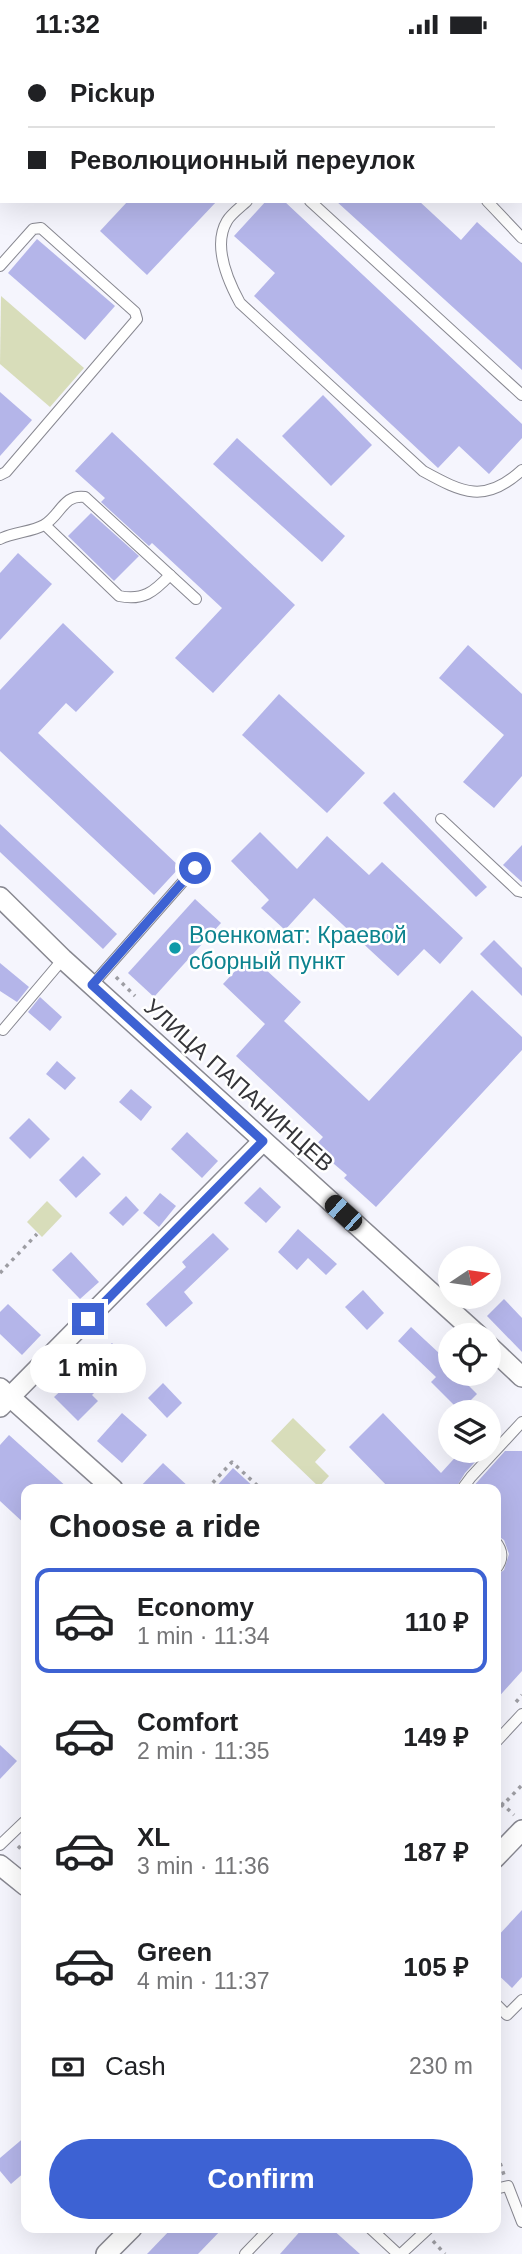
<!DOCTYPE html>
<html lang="en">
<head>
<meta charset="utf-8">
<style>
  body { margin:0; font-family:Arial,sans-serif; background:#f2f2f2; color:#202124; height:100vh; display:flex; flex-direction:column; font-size:26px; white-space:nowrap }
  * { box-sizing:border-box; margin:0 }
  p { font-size:23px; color:#757577 }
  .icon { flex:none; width:38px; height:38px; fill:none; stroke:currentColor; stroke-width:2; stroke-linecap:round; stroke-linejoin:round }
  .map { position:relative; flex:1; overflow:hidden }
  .drawer { position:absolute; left:21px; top:1435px; width:480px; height:749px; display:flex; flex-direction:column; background:#fff; border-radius:14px; box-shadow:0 7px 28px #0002 }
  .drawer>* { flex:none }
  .top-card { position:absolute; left:0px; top:0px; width:523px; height:154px; box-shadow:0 7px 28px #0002; display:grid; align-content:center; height:154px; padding:0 28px; background:#fff }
  .needle { width:46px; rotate:77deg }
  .buttons { position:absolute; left:438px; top:1197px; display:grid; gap:14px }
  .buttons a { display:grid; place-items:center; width:63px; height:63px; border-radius:50%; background:#fff; box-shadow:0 7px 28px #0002; font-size:35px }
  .end { position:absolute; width:32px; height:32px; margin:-16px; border:9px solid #3d62d3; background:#fff; box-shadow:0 0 0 4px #fff }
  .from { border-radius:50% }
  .bubble { position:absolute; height:49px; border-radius:24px; background:#fff; box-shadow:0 7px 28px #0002; font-size:23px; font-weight:600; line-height:49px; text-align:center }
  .car { position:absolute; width:21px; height:42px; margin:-21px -10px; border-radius:9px; box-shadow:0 0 5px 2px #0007; background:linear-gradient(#222 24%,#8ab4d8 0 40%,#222 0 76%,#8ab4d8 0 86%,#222 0) }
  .top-card b { display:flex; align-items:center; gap:24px; height:66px; font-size:26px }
  .top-card b+b { border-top:2px solid #e0e0e0 }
  .top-card i { width:18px; height:18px; background:#202124 }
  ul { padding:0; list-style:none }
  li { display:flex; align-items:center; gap:21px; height:105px; margin:0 14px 10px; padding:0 14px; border:4px solid transparent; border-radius:14px }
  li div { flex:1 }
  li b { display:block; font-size:26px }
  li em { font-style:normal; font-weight:600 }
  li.selected { border-color:#3d62d3 }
  li>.icon { width:63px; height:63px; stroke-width:1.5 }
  h2 { padding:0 28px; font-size:32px; line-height:84px }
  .pay { display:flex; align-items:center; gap:18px; height:77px; padding:0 28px; font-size:26px }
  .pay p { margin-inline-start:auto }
  .primary-button { display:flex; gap:14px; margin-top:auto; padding:14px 28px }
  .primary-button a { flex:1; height:80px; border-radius:42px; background:#3d62d3; color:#fff; font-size:28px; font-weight:600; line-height:80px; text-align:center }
  .status { display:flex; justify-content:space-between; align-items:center; height:49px; padding:0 35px; background:#fff; direction:ltr }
  .status svg { height:19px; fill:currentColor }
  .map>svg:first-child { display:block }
  .green { fill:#d8ddba }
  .building { fill:#b4b5e9 }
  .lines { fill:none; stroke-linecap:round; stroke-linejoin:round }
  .lane-casing { stroke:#888891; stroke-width:12 }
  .street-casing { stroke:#888891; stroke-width:22 }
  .path { stroke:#9d9da3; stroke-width:3.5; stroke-dasharray:3.5 5; stroke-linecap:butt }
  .lane { stroke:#fff; stroke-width:10 }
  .street { stroke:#fff; stroke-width:19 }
  .route { stroke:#3d62d3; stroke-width:9 }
  .culture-dot { fill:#0f9aa8; stroke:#fff; stroke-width:2.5 }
  .labels { text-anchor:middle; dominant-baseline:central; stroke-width:5; stroke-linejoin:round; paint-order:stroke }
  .culture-label { font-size:23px; fill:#0d838f; stroke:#fff; text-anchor:start }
  .street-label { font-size:23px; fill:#353539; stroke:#fff }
</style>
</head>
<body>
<div class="status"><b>11:32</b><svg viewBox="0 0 49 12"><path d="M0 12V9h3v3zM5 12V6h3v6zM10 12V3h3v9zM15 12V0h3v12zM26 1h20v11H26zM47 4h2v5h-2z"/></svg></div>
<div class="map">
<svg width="522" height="2205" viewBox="0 0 522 2205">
  <rect width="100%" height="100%" fill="#f5f5fd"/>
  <g class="green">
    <polygon points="1,247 84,319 50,358 0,315"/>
    <polygon points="47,1152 62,1167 42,1188 27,1173"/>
    <polygon points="293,1369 326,1401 315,1413 329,1427 319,1438 271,1392"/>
  </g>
  <g class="building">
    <polygon points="128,152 217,152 147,226 100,182"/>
    <polygon points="266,152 284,152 522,375 522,389 489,425 459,397 438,419 254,247 275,224 234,187"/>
    <polygon points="336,152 419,152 461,191 477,173 522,214 522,321"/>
    <polygon points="37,190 115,257 85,291 8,224"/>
    <polygon points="0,343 32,371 0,407"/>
    <polygon points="323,346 372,396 331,437 282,387"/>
    <polygon points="112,383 295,556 213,644 175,609 222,559 152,494 149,497 101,453 105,449 75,422"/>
    <polygon points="237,389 345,487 322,513 213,415"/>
    <polygon points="91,464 139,507 114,532 68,487"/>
    <polygon points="18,504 52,535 0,591 0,524"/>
    <polygon points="63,574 114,623 76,663 66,654 38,684 180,818 154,846 0,702 0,641"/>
    <polygon points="468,596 522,645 522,727 494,759 463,733 504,686 439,629"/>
    <polygon points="279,645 365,724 327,764 242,686"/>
    <polygon points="394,743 487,838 476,848 383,754"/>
    <polygon points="0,775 117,885 103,900 0,803"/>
    <polygon points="260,783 297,820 327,787 369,826 382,813 463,889 440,915 424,900 398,927 314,849 285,881 261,859 269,851 231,812"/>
    <polygon points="522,796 522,833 503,816"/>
    <polygon points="195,850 221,874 154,948 128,924"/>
    <polygon points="494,891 522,919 522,947 480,905"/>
    <polygon points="250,906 301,953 284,972 369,1052 472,941 522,988 522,1001 376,1158 344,1129 347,1126 327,1109 325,1111 312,1100 323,1088 236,1007 265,975 223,935"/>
    <polygon points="0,914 29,938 17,953 0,942"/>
    <polygon points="40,948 62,968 50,982 28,963"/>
    <polygon points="57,1012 76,1029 65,1041 46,1025"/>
    <polygon points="131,1040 152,1058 141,1072 119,1053"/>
    <polygon points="29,1069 50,1090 30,1110 9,1089"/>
    <polygon points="187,1083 218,1112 202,1129 171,1100"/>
    <polygon points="83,1107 101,1125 76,1149 59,1131"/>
    <polygon points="260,1138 281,1158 266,1174 244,1154"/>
    <polygon points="160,1144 176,1157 159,1178 143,1164"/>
    <polygon points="126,1147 139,1161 123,1177 109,1164"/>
    <polygon points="298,1180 337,1215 326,1226 308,1209 297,1221 278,1203"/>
    <polygon points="213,1184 229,1200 184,1243 193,1254 166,1278 146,1255 186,1218 182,1213"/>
    <polygon points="71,1203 99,1233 80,1250 52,1221"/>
    <polygon points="363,1241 384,1264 367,1281 345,1258"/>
    <polygon points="504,1250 522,1269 522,1303 487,1267"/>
    <polygon points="8,1255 41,1286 22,1306 0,1285 0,1263"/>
    <polygon points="411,1278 440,1305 439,1306 450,1317 450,1325 457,1325 477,1345 460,1362 431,1333 436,1328 398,1292"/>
    <polygon points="112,1294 128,1311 92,1346 98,1352 78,1372 54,1348"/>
    <polygon points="163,1334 182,1354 167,1369 148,1349"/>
    <polygon points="122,1364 147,1386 122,1414 97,1392"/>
    <polygon points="383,1364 441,1424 461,1402 485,1402 465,1424 455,1440 390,1440 349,1398"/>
    <polygon points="9,1386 69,1440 26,1440 26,1476 0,1452 0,1396"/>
    <polygon points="505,1402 522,1402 522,1622 495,1652 495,1528 504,1521 509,1505 504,1491 495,1485 495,1440 471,1440"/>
    <polygon points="163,1414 191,1440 138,1440"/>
    <polygon points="233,1419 256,1440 214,1440"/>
    <polygon points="0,1696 17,1712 0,1730"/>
    <polygon points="522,1861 522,1928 512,1939 495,1923 495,1890"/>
    <polygon points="26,2087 26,2122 11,2135 0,2122 0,2109"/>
    <polygon points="172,2179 223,2179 198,2205 147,2205"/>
    <polygon points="303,2179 331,2179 360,2205 280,2205"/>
  </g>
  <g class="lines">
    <g class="lane-casing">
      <g id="lane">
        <polyline points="153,0 155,2"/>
        <polyline points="254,0 255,2"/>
        <polyline points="299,2 300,0"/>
        <polyline points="0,33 2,35"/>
        <path d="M247,152C241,158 231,165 227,172C212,197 228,232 240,254L423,422C463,444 485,455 522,421"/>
        <polyline points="310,152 522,346"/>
        <polyline points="487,152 522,189"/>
        <polyline points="0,217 33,180 41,179 135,263 137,270 6,423 0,426"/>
        <path d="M45,476L119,547C143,552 154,543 170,526"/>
        <path d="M0,490C14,483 32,483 44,476C61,466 63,445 85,448L196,550"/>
        <polyline points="441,770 518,842 522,843"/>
        <polyline points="92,936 195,819"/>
        <polyline points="3,981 63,910"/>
        <polyline points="462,1440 471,1428 522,1373"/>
        <path d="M495,1492C503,1501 504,1511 495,1521"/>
        <polyline points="495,1694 522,1665"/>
        <polyline points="0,1796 24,1773"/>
        <polyline points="495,1954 507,1966 522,1951"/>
        <polyline points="495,2140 508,2137 522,2173"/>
        <polyline points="370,2179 398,2205"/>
        <polyline points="245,2205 270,2179"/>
        <polyline points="401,2205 429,2179"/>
      </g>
    </g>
    <g class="street-casing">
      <g id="street">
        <polyline points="0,848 63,910 478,1286"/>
        <polyline points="488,1296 522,1328"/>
        <polyline points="0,1339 113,1440"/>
        <polyline points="0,1358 263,1092"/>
        <polyline points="495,1809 522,1781"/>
        <polyline points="0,1816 26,1837"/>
        <polyline points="106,2205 132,2179"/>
      </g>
    </g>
    <g class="path">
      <polyline points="0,5 2,3"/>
      <polyline points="116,928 135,947"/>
      <polyline points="0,1224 37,1185"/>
      <polyline points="207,1440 232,1413 261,1440"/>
      <polyline points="516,1653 522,1646"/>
      <polyline points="495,1748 514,1766"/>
      <polyline points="495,1764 522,1736"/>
      <polyline points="18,1797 26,1805"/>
      <polyline points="495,2098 504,2126"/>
      <polyline points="433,2192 445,2205"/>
    </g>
    <use href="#lane" class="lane"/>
    <use href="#street" class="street"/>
  </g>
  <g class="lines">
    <polyline class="route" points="88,1270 263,1092 92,936 195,819"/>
  </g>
  <circle class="culture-dot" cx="175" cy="899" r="7"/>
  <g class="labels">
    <g class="culture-label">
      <text x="189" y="886">Военкомат: Краевой<tspan x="189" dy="26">сборный пункт</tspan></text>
    </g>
    <g class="street-label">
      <text transform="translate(239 1036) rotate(42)">УЛИЦА ПАПАНИНЦЕВ</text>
    </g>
  </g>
</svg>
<div class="buttons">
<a><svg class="needle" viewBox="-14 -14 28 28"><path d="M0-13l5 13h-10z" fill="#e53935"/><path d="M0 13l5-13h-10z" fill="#757577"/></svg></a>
<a><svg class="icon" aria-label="locate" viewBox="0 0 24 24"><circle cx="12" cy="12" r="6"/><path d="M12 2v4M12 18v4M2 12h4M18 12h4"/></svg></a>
<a><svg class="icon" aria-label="layers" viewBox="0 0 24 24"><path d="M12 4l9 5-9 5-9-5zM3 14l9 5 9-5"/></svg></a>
</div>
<i class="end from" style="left:195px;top:819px"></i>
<i class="end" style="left:88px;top:1270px"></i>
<div class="bubble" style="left:30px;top:1295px;width:116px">1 min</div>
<i class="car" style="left:343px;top:1164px;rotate:312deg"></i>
<div class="top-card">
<b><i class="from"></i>Pickup</b>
<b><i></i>Революционный переулок</b>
</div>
<section class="drawer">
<h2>Choose a ride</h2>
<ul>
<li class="selected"><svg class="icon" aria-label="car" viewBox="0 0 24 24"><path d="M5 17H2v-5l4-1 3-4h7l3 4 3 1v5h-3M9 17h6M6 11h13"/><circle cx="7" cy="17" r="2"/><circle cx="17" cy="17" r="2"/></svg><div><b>Economy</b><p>1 min · 11:34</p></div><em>110 ₽</em></li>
<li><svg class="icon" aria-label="car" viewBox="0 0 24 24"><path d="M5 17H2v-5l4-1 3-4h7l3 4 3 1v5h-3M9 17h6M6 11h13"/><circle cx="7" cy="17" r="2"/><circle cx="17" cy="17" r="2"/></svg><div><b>Comfort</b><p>2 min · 11:35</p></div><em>149 ₽</em></li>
<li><svg class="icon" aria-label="car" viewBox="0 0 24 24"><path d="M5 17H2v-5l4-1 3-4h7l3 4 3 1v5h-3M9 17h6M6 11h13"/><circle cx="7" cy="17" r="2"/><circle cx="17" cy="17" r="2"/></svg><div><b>XL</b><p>3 min · 11:36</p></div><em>187 ₽</em></li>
<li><svg class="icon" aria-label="car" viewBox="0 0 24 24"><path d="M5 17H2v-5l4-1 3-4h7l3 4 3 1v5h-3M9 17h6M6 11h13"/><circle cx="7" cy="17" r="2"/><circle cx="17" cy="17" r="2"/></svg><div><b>Green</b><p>4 min · 11:37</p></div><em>105 ₽</em></li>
</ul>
<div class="pay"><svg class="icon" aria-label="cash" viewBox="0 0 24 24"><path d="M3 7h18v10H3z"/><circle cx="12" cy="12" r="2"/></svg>Cash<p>230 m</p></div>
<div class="primary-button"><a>Confirm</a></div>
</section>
</div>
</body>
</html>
